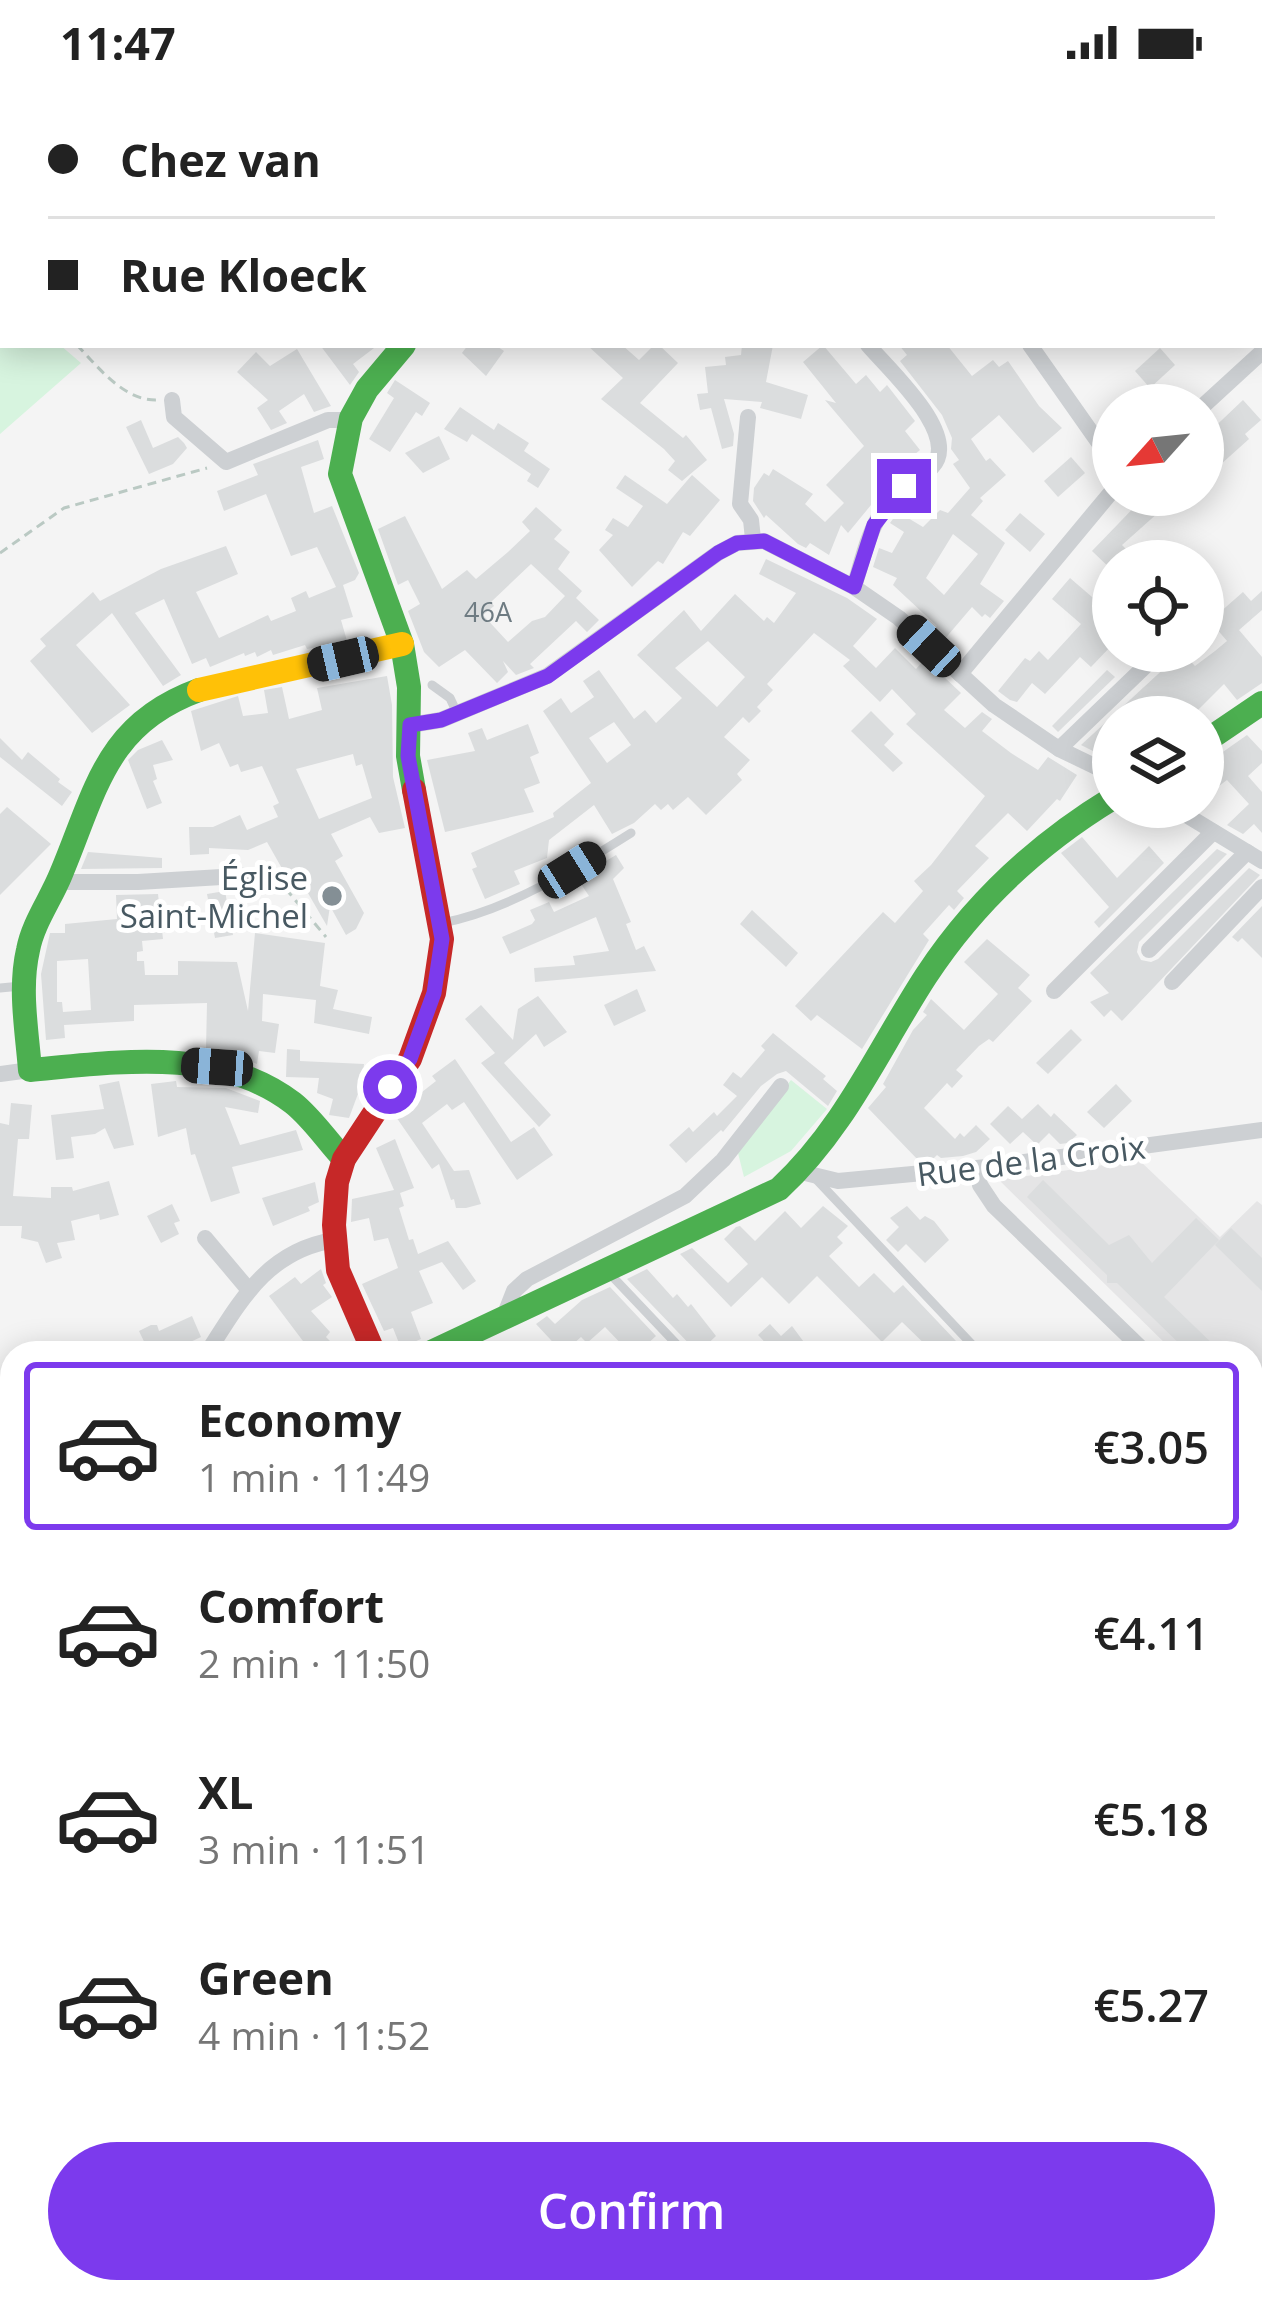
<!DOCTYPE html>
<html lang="en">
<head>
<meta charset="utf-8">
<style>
  body { margin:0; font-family:"Open Sans",sans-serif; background:#f6f6f6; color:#222; height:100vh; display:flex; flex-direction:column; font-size:45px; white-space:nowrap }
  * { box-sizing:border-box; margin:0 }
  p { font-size:39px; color:#767676 }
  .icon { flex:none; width:66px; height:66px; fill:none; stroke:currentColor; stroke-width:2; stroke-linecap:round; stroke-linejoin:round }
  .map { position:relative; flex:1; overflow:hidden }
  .drawer { position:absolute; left:0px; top:1257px; width:1263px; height:963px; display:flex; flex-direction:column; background:#fff; border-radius:36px 36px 0 0; box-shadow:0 6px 30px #0003 }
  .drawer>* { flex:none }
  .guide { position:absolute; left:0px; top:0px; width:1263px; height:264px; box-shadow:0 6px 30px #0003; display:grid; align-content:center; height:264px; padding:0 48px; background:#fff }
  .needle { width:78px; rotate:243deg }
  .controls { position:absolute; left:1092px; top:300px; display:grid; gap:24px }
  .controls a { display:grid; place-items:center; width:132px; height:132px; border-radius:50%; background:#fff; box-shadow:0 6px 30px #0003; font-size:60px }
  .end { position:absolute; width:54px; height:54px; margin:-27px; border:15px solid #7c3aed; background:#fff; box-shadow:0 0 0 6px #fff }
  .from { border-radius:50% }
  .car { position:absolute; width:36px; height:72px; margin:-36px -18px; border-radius:15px; box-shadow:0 0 9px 3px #0007; background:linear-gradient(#222 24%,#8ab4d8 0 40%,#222 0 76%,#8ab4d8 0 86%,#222 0) }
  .guide b { display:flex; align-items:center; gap:42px; height:114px; font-size:45px }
  .guide b+b { border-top:3px solid #e0e0e0 }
  .guide i { width:30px; height:30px; background:#222 }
  ul { padding:21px 0 0; list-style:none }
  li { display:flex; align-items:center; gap:36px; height:168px; margin:0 24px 18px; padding:0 24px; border:6px solid transparent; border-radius:12px }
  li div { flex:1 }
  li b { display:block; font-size:45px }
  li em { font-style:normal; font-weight:600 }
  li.selected { border-color:#7c3aed }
  li>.icon { width:108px; height:108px; stroke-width:1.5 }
  .action { display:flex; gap:24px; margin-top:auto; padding:24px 48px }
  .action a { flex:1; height:138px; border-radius:72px; background:#7c3aed; color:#fff; font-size:48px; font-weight:600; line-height:138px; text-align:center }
  .status { display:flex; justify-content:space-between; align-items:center; height:84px; padding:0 60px; background:#fff; direction:ltr }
  .status svg { height:33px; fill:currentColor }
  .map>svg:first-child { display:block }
  .education { fill:#e5e5e6 }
  .green { fill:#d7f4df }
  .building { fill:#dbddde; fill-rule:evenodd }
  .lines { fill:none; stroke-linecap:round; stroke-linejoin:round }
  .path { stroke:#bac9c3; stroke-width:3; stroke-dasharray:9 6; stroke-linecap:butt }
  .lane { stroke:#cdd0d3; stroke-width:9 }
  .street { stroke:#cdd0d3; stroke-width:16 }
  .fast { stroke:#4caf50; stroke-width:24 }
  .slow { stroke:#ffc107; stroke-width:24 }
  .jam { stroke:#c62828; stroke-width:24 }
  .route { stroke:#7c3aed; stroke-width:15 }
  .poi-dot { fill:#848f95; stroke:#fff; stroke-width:4.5 }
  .labels { text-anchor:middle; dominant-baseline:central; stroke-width:10; stroke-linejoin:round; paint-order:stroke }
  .number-label { font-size:27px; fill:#6e7b82 }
  .poi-label { font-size:33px; fill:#485962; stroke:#fff; text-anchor:end }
  .street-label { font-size:33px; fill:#485962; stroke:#fff }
</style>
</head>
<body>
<div class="status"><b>11:47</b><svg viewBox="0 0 49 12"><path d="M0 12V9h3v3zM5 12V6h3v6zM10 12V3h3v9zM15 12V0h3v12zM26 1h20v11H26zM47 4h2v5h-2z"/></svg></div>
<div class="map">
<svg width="1262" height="2219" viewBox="0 0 1262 2219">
  <rect width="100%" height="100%" fill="#f4f4f4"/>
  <polygon class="education" points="1139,1076 1220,1153 1257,1117 1262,1121 1262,1347 1258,1351 1251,1345 1251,1269 1175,1269 999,1096"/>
  <g class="green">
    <polygon points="0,210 3,261 60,261 81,279 0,350"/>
    <polygon points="791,996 827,1025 791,1067 744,1093 737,1065"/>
  </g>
  <g class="building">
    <polygon points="320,261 378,261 353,280 359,288 350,301"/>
    <polygon points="468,261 495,261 504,267 486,292 462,269"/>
    <polygon points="587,261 622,261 639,276 654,261 659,261 678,279 640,319 683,354 686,351 707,376 682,397 668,386 675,377 664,365 601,315 623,294"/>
    <polygon points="742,261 773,261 766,298 808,311 801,335 760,324 762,318 724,315 734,350 733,362 722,365 711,324 700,326 697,310 708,309 705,283 726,281 725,273 741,271"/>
    <polygon points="823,261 856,300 866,291 880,308 887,301 915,337 905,347 920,366 903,380 908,387 880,410 848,449 841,441 829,471 810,459 806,464 798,460 766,431 764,434 753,417 754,404 764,389 769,392 773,385 813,410 805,420 825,438 844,419 826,401 864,362 825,316 836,319 803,278"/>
    <path d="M899,261H947L972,292L993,276L999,283L1008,277L1039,322L1062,344L1033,369L999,331L971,355L986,377L990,374L1006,391L980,414L983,417L971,431L1005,459L980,500L1004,517L990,534L985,530L982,533L972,523L943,557L932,547L937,542L893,501L897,494L873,483L879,464L892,469L904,448L890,439L898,428L923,443L940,426L948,429L970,404L953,380L959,376L951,365L952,354L942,331L900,277L907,271ZM953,450L978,470L944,511L926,494Z"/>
    <polygon points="1160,264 1175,281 1150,304 1135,287"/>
    <polygon points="297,265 331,322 314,328 304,310 279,327 287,339 271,346 257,324 268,316 237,288 256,268 270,282"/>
    <polygon points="395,296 430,319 422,332 416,328 390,368 369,355 394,314 387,309"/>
    <polygon points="1243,316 1261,336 1245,350 1249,355 1210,390 1203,382 1203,354"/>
    <polygon points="460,323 494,346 498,339 529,359 524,367 550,385 538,404 527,397 531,390 472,350 467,358 444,345"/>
    <polygon points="141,336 153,364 178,353 184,359 187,364 173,380 149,390 126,343"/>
    <polygon points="439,352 450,375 423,389 405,369"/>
    <polygon points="318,356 324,375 301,383 314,429 332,422 359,489 355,496 343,501 353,533 341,536 347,557 307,565 305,561 273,571 271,566 257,573 255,568 245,572 244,569 210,583 206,574 192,580 164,515 135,529 181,591 163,602 112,529 76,561 130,621 92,649 30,577 46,562 40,555 93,508 100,517 161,485 226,462 238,490 196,508 219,554 268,531 271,537 296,527 291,514 306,507 309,514 336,503 317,463 291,472 266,410 224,427 217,407 258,391 253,380"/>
    <polygon points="1071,373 1085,389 1058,413 1044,397"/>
    <polygon points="625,391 667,420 692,391 720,416 690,452 683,448 663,480 658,477 632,503 599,466 613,451 605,446 613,434 628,443 643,422 616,404"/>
    <polygon points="1146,411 1178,411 1122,461 1138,477 1113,477 1113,487 1092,467"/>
    <path d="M536,423L562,446L554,455L570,468L558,485L582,507L576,514L599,536L587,548L576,537L530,580L534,584L516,591L503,577L508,588L497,599L465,566L439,583L424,568L408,527L420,520L408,496L398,501L378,445L405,432L442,505L467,486L476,495L508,468L530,447L522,438ZM531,480L565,512L545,533L532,537L508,558L483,531L494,522L491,518Z"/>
    <polygon points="1020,429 1045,450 1030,468 1005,446"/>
    <path d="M766,475L847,514L877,535L853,562L876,584L895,564L916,585L925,575L961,609L944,626L965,644L982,628L992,635L982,647L1011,669L1038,686L1048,673L1077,691L1060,717L1057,715L1027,747L1008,729L975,762L989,774L957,807L964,814L954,826L949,821L923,850L929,856L862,965L817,931L811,937L795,922L883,828L895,839L923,807L914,797L931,781L985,712L906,640L916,630L892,605L880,618L843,582L850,576L814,549L767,600L773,606L757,623L761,627L749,639L743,633L724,653L750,676L737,690L742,696L706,731L688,713L673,726L668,720L661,726L655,720L634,739L612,750L594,721L549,756L547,774L514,787L520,800L485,815L472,785L477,783L471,769L554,733L553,729L591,699L543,627L561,614L571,629L594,613L583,597L599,586L634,635L645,626L656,639L682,614L637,571L684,526L701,547L735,510L764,537L767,533L774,539L796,509L759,490ZM708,557L745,593L717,623L675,584ZM614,638L631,661L607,679L589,654Z"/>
    <polygon points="1070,494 1099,519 1113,504 1113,560 1091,583 1080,573 1045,610 1032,599 1017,618 1010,616 998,607 1025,574 1030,577 1039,567 1048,576 1081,540 1052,515"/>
    <polygon points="1262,507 1262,526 1239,546 1262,573 1262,599 1237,616 1224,600 1191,633 1113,633 1113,677 1081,661 1182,568 1195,582 1215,567 1227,557 1210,537 1243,508 1251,517"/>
    <polygon points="1107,586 1115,593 1058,648 1052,642"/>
    <path d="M387,592L392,621L393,693L405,744L379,749L370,733L331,750L343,772L335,777L364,829L356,845L346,851L330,822L327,842L301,797L292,802L267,758L248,766L209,764V770L190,771L189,743H213L240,731L247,746L278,733L273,722L279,719L262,682L241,688L238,680L230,683L219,659L201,667L191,627L238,612L243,632L268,629L264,606L282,603L289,635L322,626L317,604ZM353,670L356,682L362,680L372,714L319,735L296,685Z"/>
    <polygon points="871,627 894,650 884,661 903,679 893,688 851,647"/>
    <polygon points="528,640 539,669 530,673 540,699 524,705 534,728 445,748 427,676 475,667 468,649 482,644 487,656"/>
    <polygon points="1247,651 1262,667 1262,679 1248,692 1262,708 1262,749 1254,740 1243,750 1227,741 1249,720 1227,696 1203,714 1203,682"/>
    <polygon points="0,654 22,676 28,668 60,695 58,698 72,708 62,722 0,673"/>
    <polygon points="162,656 173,676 153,681 157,695 153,697 162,719 147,725 128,676 138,666"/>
    <polygon points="7,723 51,760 0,811 0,730"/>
    <polygon points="1082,753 1117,794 1149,762 1164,779 1099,844 1094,838 1109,823 1061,769"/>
    <polygon points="1217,765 1227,770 1139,858 1137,868 1141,876 1151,878 1158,875 1249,784 1260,791 1122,937 1111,926 1104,933 1090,918 1109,909 1090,889"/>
    <polygon points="88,768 162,774 162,784 81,785"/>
    <polygon points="616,771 624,784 613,795 631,838 626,840 636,866 644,862 656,887 535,898 534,884 575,881 573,872 609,867 596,833 510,870 502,853 532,840 535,836 530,826 549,818 554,828 589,812 577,794"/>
    <polygon points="225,807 233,851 215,854 207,810"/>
    <path d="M158,810L163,855L142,857L143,867L137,868V877H144L145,891H178V877L237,878L248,927L255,849L325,859L320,902L338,906L333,925L372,933L369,950L314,939L316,916L263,910L262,937L279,940L275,969L259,967L257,980L244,975L245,970L206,965L207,919L134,921V937L64,941L65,954L46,956L41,890L50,849H65V840L117,835L116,811ZM88,875L91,926L63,928L62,918H57V877Z"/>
    <polygon points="1262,822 1262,874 1242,854 1238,858 1232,853"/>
    <polygon points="752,826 798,869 786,883 740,840"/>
    <polygon points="987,855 1030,891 1018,904 1032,917 993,958 989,955 979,962 956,986 963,992 952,1004 947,999 924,1024 955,1055 960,1049 964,1053 976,1041 990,1055 976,1068 963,1072 941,1074 937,1071 933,1075 919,1077 868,1024 886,1003 883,1000 913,946 927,931 923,928 931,915 964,946 998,910 964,878"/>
    <polygon points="637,905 646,927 614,942 604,921"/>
    <polygon points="538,912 567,948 544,963 536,950 504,979 551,1031 539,1043 481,979 495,969 465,935 481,921 513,956 518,925"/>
    <polygon points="1071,945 1082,956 1048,990 1036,979"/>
    <polygon points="773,949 826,992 823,995 837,1007 828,1022 786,987 777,990 761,1002 723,1048 721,1046 686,1079 669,1061 689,1043 693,1048 714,1028 717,1032 737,1012 723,1001 733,988 741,994 765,966 761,962"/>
    <polygon points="287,965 300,966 300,977 364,980 362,999 349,1034 329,1031 333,1015 317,1009 319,994 286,993"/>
    <polygon points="455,975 511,1058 534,1043 553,1071 517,1096 464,1018 452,1026 447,1020 422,1039 454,1087 469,1086 481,1120 466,1124 456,1124 454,1115 451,1116 439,1080 432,1085 394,1030 436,997 432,992"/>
    <polygon points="119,997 134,1061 114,1065 105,1044 95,1050 71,1053 74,1074 56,1076 51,1031 104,1025 99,1001"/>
    <polygon points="176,997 177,1003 226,1004 260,1017 258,1029 225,1023 240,1061 296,1046 303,1066 232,1083 240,1109 211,1118 195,1070 191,1071 186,1044 158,1053 151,1000"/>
    <polygon points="1116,1000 1132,1017 1104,1044 1087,1028"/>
    <polygon points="11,1019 32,1021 29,1055 18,1055 13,1112 51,1114 51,1103 72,1103 73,1107 109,1097 119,1131 100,1136 99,1130 71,1137 75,1156 57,1159 62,1174 46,1179 38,1158 21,1154 22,1142 0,1142 0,1039 9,1041"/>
    <polygon points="1038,1020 1051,1033 1054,1029 1077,1051 1068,1059 1060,1060 1049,1049 1037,1061 1023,1048 1010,1060 990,1040 1008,1022 1022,1035"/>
    <polygon points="395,1055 414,1104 400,1109 404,1122 399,1124 409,1156 413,1155 418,1170 448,1157 476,1197 463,1206 442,1178 419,1187 433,1219 411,1228 421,1255 407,1261 399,1259 393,1244 384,1247 362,1200 398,1184 388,1154 374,1157 369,1134 351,1138 352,1115 394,1106 376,1064"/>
    <polygon points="1043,1096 1109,1161 1129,1151 1152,1179 1196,1134 1219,1156 1164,1213 1222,1269 1189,1269 1117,1199 1107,1199 1107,1191 1027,1113"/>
    <polygon points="315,1098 319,1118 308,1123 310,1127 273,1142 262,1114"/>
    <polygon points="172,1120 180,1137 174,1139 179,1150 161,1159 147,1132"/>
    <polygon points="823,1122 848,1142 837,1153 843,1159 829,1172 859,1203 874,1189 894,1209 903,1201 956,1257 944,1269 934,1269 902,1238 882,1258 817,1192 789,1220 762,1193 731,1223 680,1170 692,1164 728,1199 748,1180 724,1155 736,1143 740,1142 755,1157 785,1127 801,1144"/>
    <polygon points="907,1122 920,1136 925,1132 934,1137 949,1156 925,1179 906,1160 898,1168 886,1156 899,1143 890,1134"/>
    <polygon points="1231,1144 1262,1174 1262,1207 1215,1161"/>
    <polygon points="321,1185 326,1199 323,1201 332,1213 311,1227 330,1248 326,1253 342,1269 312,1269 269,1212 295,1193 301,1200"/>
    <polygon points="647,1185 673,1214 677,1210 688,1223 691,1220 716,1252 698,1269 627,1195"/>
    <polygon points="610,1203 656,1252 645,1262 651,1269 630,1269 605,1243 587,1259 581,1253 563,1269 536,1240 547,1232 555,1240 582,1216"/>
    <polygon points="192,1232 201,1253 169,1268 165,1261 149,1268 139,1247 151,1241 157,1241 159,1247"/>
    <polygon points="770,1240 781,1252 792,1242 812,1269 775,1269 758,1251"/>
  </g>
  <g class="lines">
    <g class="path">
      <polyline points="218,3 222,0"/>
      <polyline points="0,210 3,212"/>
      <path d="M77,261C98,283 124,317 157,316"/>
      <polyline points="0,469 64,424 207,384"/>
      <polyline points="274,796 281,799 326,853"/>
      <polyline points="1251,1698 1262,1709"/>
      <polyline points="0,2047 12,2052"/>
      <polyline points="266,2208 277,2219"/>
      <polyline points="480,2219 496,2208"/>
    </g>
    <g class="lane">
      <polyline points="432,601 450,614 457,629"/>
      <path d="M442,839C509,826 574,785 631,749"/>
      <polyline points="0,904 21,902"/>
      <polyline points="815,1094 980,1269"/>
      <polyline points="610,1190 685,1269"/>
    </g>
    <g class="street">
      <polyline points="550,3 551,0"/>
      <polyline points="689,3 690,0"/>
      <polyline points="820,3 823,0"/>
      <polyline points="980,3 983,0"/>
      <polyline points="1169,3 1173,0"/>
      <polyline points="1030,261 1113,379"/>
      <polyline points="172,316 174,333 226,378 328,336 347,336"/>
      <polyline points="1203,322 1262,268"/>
      <polyline points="748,333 740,420 751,436 753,455"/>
      <path d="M854,503C862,478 868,447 884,425C897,407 918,399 932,383C962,351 888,285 868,261"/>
      <polyline points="960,590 1113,406"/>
      <polyline points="410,641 441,636 547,592 718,469 737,459 764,457 854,503 899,534 994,621 1059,665 1113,691"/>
      <polyline points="1059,665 1161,567"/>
      <polyline points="1173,723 1262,777"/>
      <polyline points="58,798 138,798 255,791"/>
      <polyline points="1149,866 1247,768"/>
      <polyline points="1172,898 1262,803"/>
      <polyline points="1054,907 1213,748"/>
      <polyline points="0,990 30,986"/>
      <polyline points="977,1084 980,1101 994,1122 1146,1269"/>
      <polyline points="801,1088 838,1097 987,1083 1262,1046"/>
      <polyline points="205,1154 248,1205"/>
      <polyline points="503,1235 514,1207 527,1195 685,1112 723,1076 781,1002"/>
      <path d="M207,1269C241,1216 267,1167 334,1156"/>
      <polyline points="0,1386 12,1392"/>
      <polyline points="1251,1467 1262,1478"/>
      <polyline points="0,1595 12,1616"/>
      <polyline points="1251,1658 1262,1647"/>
      <polyline points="1251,1922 1262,1933"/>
      <polyline points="894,2208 896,2219"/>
      <polyline points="1167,2208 1173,2219"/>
    </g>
    <g class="fast">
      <polyline points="404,261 367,305 351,334 340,390 402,560 409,603 408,672 414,706"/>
      <path d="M199,606C105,640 96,707 61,790C51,815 33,839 28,866C19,905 27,947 30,986C117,978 219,962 293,1019C313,1035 327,1057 344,1075"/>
      <polyline points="1203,659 1262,619"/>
      <path d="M429,1269L779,1105C845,1044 878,966 926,892C974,819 1039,759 1113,714"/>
      <polyline points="0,1500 12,1493"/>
    </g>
    <polyline class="slow" points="199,606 402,560"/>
    <polyline class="jam" points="374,1269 338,1186 334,1141 337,1098 344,1075 410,975 434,909 442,855 414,706"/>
  </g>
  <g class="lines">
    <polyline class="route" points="390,1003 410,975 434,909 442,855 408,672 410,641 441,636 548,592 718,469 737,459 764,457 854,503 874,441 904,402"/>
  </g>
  <circle class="poi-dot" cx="332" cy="812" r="12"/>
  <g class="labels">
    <g class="number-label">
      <text x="488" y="527">46A</text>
    </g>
    <g class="poi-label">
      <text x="308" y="793">Église<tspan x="308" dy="38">Saint-Michel</tspan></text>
    </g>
    <g class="street-label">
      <text transform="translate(1031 1076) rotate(-7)">Rue de la Croix</text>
    </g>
  </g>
</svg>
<div class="controls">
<a><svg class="needle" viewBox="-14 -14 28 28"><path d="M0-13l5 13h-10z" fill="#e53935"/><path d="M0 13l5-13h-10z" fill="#767676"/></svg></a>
<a><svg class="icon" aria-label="locate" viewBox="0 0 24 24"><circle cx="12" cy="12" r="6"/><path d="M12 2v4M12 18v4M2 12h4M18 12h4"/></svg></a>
<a><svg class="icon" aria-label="layers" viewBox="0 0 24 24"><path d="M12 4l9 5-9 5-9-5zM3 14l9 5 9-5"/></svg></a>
</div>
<i class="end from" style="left:390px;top:1003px"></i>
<i class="end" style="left:904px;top:402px"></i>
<i class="car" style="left:929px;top:562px;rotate:313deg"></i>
<i class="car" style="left:343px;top:575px;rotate:257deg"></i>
<i class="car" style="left:572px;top:786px;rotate:58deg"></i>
<i class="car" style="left:217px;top:983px;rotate:274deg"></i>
<div class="guide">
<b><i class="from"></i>Chez van</b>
<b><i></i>Rue Kloeck</b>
</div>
<section class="drawer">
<ul>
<li class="selected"><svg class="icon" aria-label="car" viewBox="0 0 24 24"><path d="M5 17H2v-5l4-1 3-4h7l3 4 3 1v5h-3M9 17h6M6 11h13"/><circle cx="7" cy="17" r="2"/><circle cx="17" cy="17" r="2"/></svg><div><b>Economy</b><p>1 min · 11:49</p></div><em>€3.05</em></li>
<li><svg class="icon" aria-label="car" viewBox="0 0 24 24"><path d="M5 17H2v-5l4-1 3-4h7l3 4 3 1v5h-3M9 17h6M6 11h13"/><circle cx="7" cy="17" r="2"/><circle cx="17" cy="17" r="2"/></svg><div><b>Comfort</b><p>2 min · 11:50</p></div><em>€4.11</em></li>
<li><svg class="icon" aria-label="car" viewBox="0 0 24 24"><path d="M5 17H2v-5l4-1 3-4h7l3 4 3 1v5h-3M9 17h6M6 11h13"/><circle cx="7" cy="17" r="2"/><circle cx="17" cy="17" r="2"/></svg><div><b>XL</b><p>3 min · 11:51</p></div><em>€5.18</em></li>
<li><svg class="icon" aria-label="car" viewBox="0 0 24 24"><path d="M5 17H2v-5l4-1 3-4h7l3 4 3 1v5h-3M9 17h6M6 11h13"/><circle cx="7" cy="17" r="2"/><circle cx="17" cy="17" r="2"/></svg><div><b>Green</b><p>4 min · 11:52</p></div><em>€5.27</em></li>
</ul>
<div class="action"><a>Confirm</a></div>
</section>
</div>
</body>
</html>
